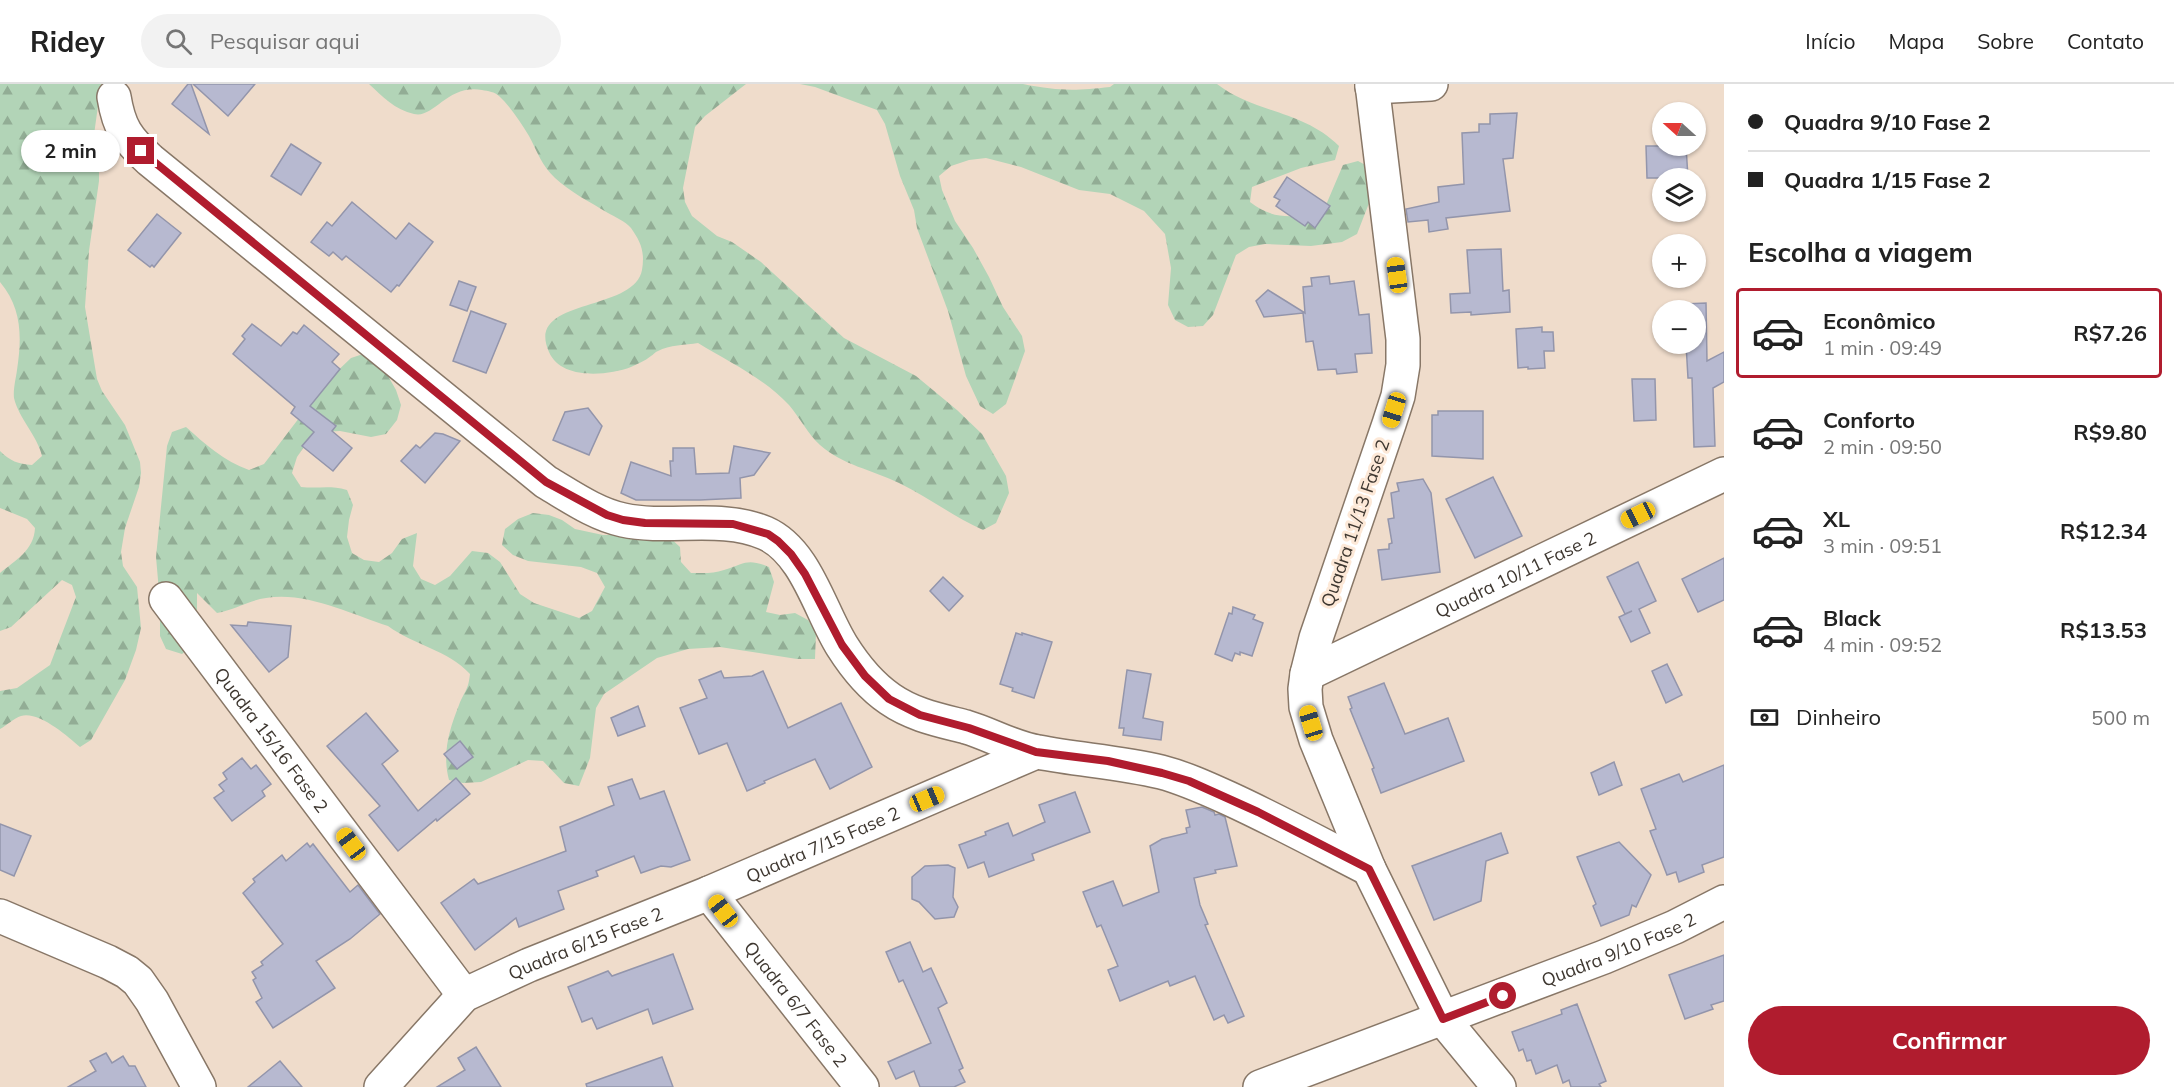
<!DOCTYPE html>
<html lang="pt">
<head>
<meta charset="utf-8">
<style>
  body { margin:0; font-family:Mulish,sans-serif; background:#f2f2f2; color:#222; height:100vh; display:flex; flex-direction:column; font-size:22px; white-space:nowrap }
  * { box-sizing:border-box; margin:0 }
  p { font-size:20px; color:#767676 }
  .icon { flex:none; width:33px; height:33px; fill:none; stroke:currentColor; stroke-width:2; stroke-linecap:round; stroke-linejoin:round }
  .map { position:relative; flex:1; overflow:hidden }
  .side { display:flex; flex-direction:column; background:#fff; width:450px }
  .side>* { flex:none }
  .guide { display:grid; align-content:center; height:132px; padding:0 24px; background:#fff }
  .needle { width:39px; rotate:291deg }
  .fabs { position:absolute; left:1652px; top:18px; display:grid; gap:12px }
  .fabs a { display:grid; place-items:center; width:54px; height:54px; border-radius:50%; background:#fff; box-shadow:0 2px 4px #0004; font-size:30px }
  .end { position:absolute; width:27px; height:27px; margin:-14px; border:8px solid #b01c2e; background:#fff; box-shadow:0 0 0 3px #fff }
  .from { border-radius:50% }
  .bubble { position:absolute; height:42px; border-radius:21px; background:#fff; box-shadow:0 2px 4px #0004; font-size:20px; font-weight:700; line-height:42px; text-align:center }
  .car { position:absolute; width:18px; height:36px; margin:-18px -9px; border-radius:8px; box-shadow:0 0 4px 2px #0007; background:linear-gradient(#f5c518 24%,#345 0 40%,#f5c518 0 76%,#345 0 86%,#f5c518 0) }
  .guide b { display:flex; align-items:center; gap:21px; height:57px; font-size:22px }
  .guide b+b { border-top:2px solid #e0e0e0 }
  .guide i { width:15px; height:15px; background:#222 }
  ul { padding:0; list-style:none }
  li { display:flex; align-items:center; gap:18px; height:90px; margin:0 12px 9px; padding:0 12px; border:3px solid transparent; border-radius:6px }
  li div { flex:1 }
  li b { display:block; font-size:22px }
  li em { font-style:normal; font-weight:700 }
  li.selected { border-color:#b01c2e }
  li>.icon { width:54px; height:54px; stroke-width:1.5 }
  h2 { padding:0 24px; font-size:27px; line-height:72px }
  .pay { display:flex; align-items:center; gap:15px; height:66px; padding:0 24px; font-size:22px }
  .pay p { margin-inline-start:auto }
  .action { display:flex; gap:12px; margin-top:auto; padding:12px 24px }
  .action a { flex:1; height:69px; border-radius:36px; background:#b01c2e; color:#fff; font-size:24px; font-weight:700; line-height:69px; text-align:center }
  header { display:flex; align-items:center; gap:36px; box-sizing:border-box; height:84px; padding:0 30px; background:#fff; border-bottom:2px solid #e0e0e0 }
  header strong { font-size:28px }
  nav { display:flex; gap:33px; margin-inline-start:auto; font-size:21px }
  .search { width:420px; height:54px; background:#f2f2f2; display:flex; align-items:center; gap:15px; box-sizing:border-box; padding:0 21px; border-radius:33px; color:#767676; font-size:22px }
  main { display:flex; flex:1; min-height:0 }
  .map>svg:first-child { display:block }
  .forest { fill:url(#forest-firs) }
  .building { fill:#b7b9d0; stroke:#9395ab; stroke-width:1.5 }
  .lines { fill:none; stroke-linecap:round; stroke-linejoin:round }
  .minor-casing { stroke:#887767; stroke-width:36 }
  .minor { stroke:#fff; stroke-width:33 }
  .route { stroke:#b01c2e; stroke-width:8 }
  .labels { text-anchor:middle; dominant-baseline:central; stroke-width:6; stroke-linejoin:round; paint-order:stroke }
  .street-label { font-size:18px; fill:#3e3730; stroke:#fde9d8 }
</style>
</head>
<body>
<header>
<strong>Ridey</strong>
<div class="search"><svg class="icon" aria-label="search" viewBox="0 0 24 24"><circle cx="10" cy="10" r="6"/><path d="M15 15l6 6"/></svg>Pesquisar aqui</div>
<nav><a>Início</a><a>Mapa</a><a>Sobre</a><a>Contato</a></nav>
</header>
<main>
<div class="map">
<svg width="1724" height="1003" viewBox="0 0 1724 1003">
  <defs>
    <pattern id="forest-firs" width="22" height="20" patternUnits="userSpaceOnUse" patternTransform="scale(1.5)"><rect width="22" height="20" fill="#b2d4b7"/><path d="M5 1l3.5 6h-7zM16 11l3.5 6h-7z" fill="#92ad95"/></pattern>
  </defs>
  <rect width="100%" height="100%" fill="#efdccb"/>
  <g class="forest">
    <path d="M0,0H101L93,58L99,84V97L89,167L85,223L97,295L102,307L125,341L140,378L141,389L139,403L125,444L121,468L123,482L137,503L141,544L136,566L125,596L91,656L80,663C67,652 39,627 21,632C14,634 6,642 0,645V607L17,604L50,581L76,513L72,501L62,496L11,543L0,547V489C16,476 34,466 35,444L27,435L0,424V367C10,377 18,380 32,381L42,372C37,351 19,335 14,314C13,305 16,294 17,286C22,253 22,224 0,198Z"/>
    <path d="M369,0H746L705,32L695,43L683,104L685,118L692,132L717,152L732,158L761,178L844,254L916,292L957,326L982,350L1006,392L1009,409L996,439L983,446C954,433 928,413 899,399C873,386 842,381 820,361C808,350 800,334 789,321C764,294 729,278 698,259C686,261 669,261 658,267C655,268 653,271 651,272C645,277 637,280 631,283C607,292 561,296 549,268C524,213 634,229 642,186C645,168 641,158 631,144C625,137 615,133 608,129C590,118 570,108 555,94C542,82 537,67 529,52C521,39 510,22 499,12C495,8 488,7 482,6C447,0 434,35 414,30C395,26 382,12 369,0Z"/>
    <path d="M800,0H1023C1058,7 1075,7 1110,3L1114,0H1217C1254,29 1303,26 1339,62L1335,76L1301,84L1252,103L1250,118C1274,137 1295,133 1323,128L1343,81L1358,77L1371,84V114L1357,150L1342,158L1311,162L1265,160L1249,163L1236,171L1213,231L1203,242L1188,243L1175,236L1168,221L1171,184L1165,150L1144,127L1110,110L1079,106L1021,83L986,74L969,76L951,82L939,92L942,106L955,137L973,164L989,193L1003,223L1022,252L1025,267L1006,320L993,330L980,322L966,292L948,227L917,144L914,126L900,92L885,40L877,26L815,3Z"/>
    <path d="M366,269L379,276L396,306L401,321L397,336L386,350L371,353L340,347L322,348L308,357L297,373L292,389L301,403C319,405 329,401 347,406L353,421L349,436L347,453L352,469L364,476L379,478L392,469L402,455L417,449L413,482L421,495L435,501L450,492L472,467L488,469L500,478L520,510L534,519L579,534L592,527L605,503L597,489L581,483L528,477L513,471L502,461L505,445L518,435L533,429L549,431L562,436L575,445L603,451H667L680,463L681,478L691,489C703,489 713,490 724,486C746,479 747,474 769,483L774,498L766,528L780,531L795,529L808,536L816,548L815,575H797L720,563L688,565L657,574L604,610L596,624L590,674L579,702L564,699L543,677L528,676L481,698L463,699L449,696C442,670 449,646 459,621C465,606 468,607 470,590C448,566 414,561 388,542C351,530 305,507 266,514C250,516 234,526 217,529L197,509V543L193,560L182,570L166,565L160,552V519L156,473L167,362L172,348L186,343C205,360 224,377 249,386L264,380L328,296L351,274Z"/>
  </g>
  <g class="building">
    <polygon points="188,0 191,0 209,50 172,20"/>
    <polygon points="193,0 255,0 228,32"/>
    <polygon points="1517,29 1513,74 1503,75 1510,127 1446,134 1448,145 1429,148 1428,136 1408,138 1406,125 1439,118 1438,103 1464,100 1462,49 1479,48 1479,40 1490,40 1490,30"/>
    <polygon points="291,60 321,79 301,111 271,92"/>
    <polygon points="1646,62 1686,62 1688,94 1647,94"/>
    <polygon points="1287,93 1330,122 1315,144 1308,138 1305,142 1276,122 1280,116 1274,113"/>
    <polygon points="352,118 396,155 409,139 433,158 399,202 397,201 391,208 346,172 342,176 333,168 329,172 311,158 327,138 332,142"/>
    <polygon points="157,130 181,149 154,183 152,181 150,183 128,166"/>
    <polygon points="1501,165 1503,207 1509,206 1510,228 1471,231 1471,228 1451,229 1450,210 1470,209 1467,166"/>
    <polygon points="1329,192 1330,200 1354,197 1359,231 1369,230 1372,269 1355,270 1357,288 1337,290 1336,285 1318,286 1313,257 1306,258 1303,229 1264,233 1256,217 1268,206 1305,229 1303,203 1312,202 1311,194"/>
    <polygon points="459,197 476,203 467,227 450,221"/>
    <polygon points="1706,219 1707,277 1724,268 1724,298 1713,304 1715,362 1694,363 1692,294 1688,294 1686,260 1695,260 1695,226 1684,226 1684,220"/>
    <polygon points="471,227 506,240 486,289 453,277"/>
    <polygon points="252,240 281,262 293,248 297,250 304,241 339,270 332,278 340,285 310,322 336,342 332,347 352,364 333,387 302,362 314,348 291,329 295,323 233,270 245,255 242,252"/>
    <polygon points="1542,243 1542,248 1553,248 1554,267 1544,267 1545,284 1528,285 1528,283 1518,284 1516,245"/>
    <polygon points="1632,295 1655,295 1656,336 1634,337"/>
    <polygon points="588,324 602,342 589,371 553,356 565,328"/>
    <polygon points="1438,327 1483,327 1483,375 1432,372 1432,331 1438,331"/>
    <polygon points="435,349 443,350 460,357 425,399 401,377 416,361 420,364"/>
    <polygon points="734,362 770,369 754,391 740,394 741,414 700,416 636,416 621,409 631,378 671,392 670,377 673,377 673,364 694,364 696,390 729,389"/>
    <polygon points="1493,393 1522,452 1475,474 1446,415"/>
    <polygon points="1423,395 1431,409 1440,488 1382,496 1378,466 1389,465 1389,460 1392,459 1388,435 1394,434 1391,409 1399,407 1397,399"/>
    <polygon points="1724,474 1724,516 1698,528 1682,495"/>
    <polygon points="1638,478 1656,517 1639,525 1650,549 1631,558 1619,533 1632,527 1625,530 1607,493"/>
    <polygon points="943,493 963,512 949,527 930,507"/>
    <polygon points="1233,523 1255,531 1253,535 1263,539 1252,572 1240,568 1240,571 1235,569 1232,577 1215,570 1229,529 1232,530"/>
    <polygon points="248,538 291,542 288,573 269,588 231,541 247,542"/>
    <polygon points="1016,549 1022,551 1022,549 1052,558 1034,614 1012,607 1013,604 1000,600"/>
    <polygon points="1667,580 1682,611 1666,619 1652,587"/>
    <polygon points="1127,586 1151,590 1143,634 1163,638 1161,656 1123,651 1124,644 1119,644"/>
    <polygon points="721,587 724,594 752,592 763,587 788,644 841,619 872,683 830,705 815,675 764,697 765,699 747,707 727,659 699,670 680,624 707,614 699,596"/>
    <polygon points="1384,599 1405,650 1448,634 1464,677 1381,709 1372,685 1374,684 1350,625 1352,624 1348,613"/>
    <polygon points="638,622 645,642 618,652 611,634"/>
    <polygon points="366,629 398,667 382,680 418,727 456,694 470,710 437,737 436,735 398,767 369,731 380,722 327,662"/>
    <polygon points="460,657 473,673 457,685 444,670"/>
    <polygon points="242,674 251,685 256,681 271,700 262,707 265,712 232,737 214,714 224,707 219,701 227,695 223,689"/>
    <polygon points="1614,678 1622,701 1599,711 1591,689"/>
    <polygon points="1724,681 1724,773 1702,781 1704,788 1679,798 1676,788 1667,791 1650,747 1656,745 1641,705 1679,690 1683,698"/>
    <polygon points="632,695 640,715 664,707 690,776 671,783 661,782 641,789 634,772 596,787 598,792 558,807 564,825 519,843 516,834 475,866 441,819 474,795 478,800 566,767 560,743 614,721 608,703"/>
    <polygon points="1075,708 1090,748 1032,770 1034,776 989,793 984,778 968,784 959,761 986,751 985,748 1008,739 1013,752 1045,738 1039,721"/>
    <polygon points="1202,723 1214,728 1215,731 1219,730 1225,733 1237,782 1215,786 1216,789 1194,794 1200,821 1208,840 1205,841 1244,932 1228,939 1224,931 1214,936 1195,892 1170,902 1168,897 1120,917 1108,886 1118,882 1101,841 1097,843 1083,808 1113,797 1123,822 1159,808 1150,762 1162,755 1187,749 1186,744 1190,743 1186,726"/>
    <polygon points="0,740 31,752 14,792 0,786"/>
    <polygon points="1501,749 1508,769 1486,777 1481,817 1434,836 1412,782"/>
    <polygon points="1619,758 1651,791 1636,823 1632,821 1629,831 1601,842 1593,822 1596,820 1577,773"/>
    <polygon points="307,759 310,763 313,760 350,808 358,801 380,830 350,855 316,877 335,904 273,944 256,918 262,914 253,896 256,894 252,888 263,881 261,878 283,860 243,809 255,798 253,795 282,771 286,777"/>
    <polygon points="948,781 955,784 953,813 958,823 954,833 935,835 919,818 912,815 912,793 925,782"/>
    <polygon points="910,858 923,888 931,884 947,919 938,924 963,984 959,986 965,998 954,1003 920,1003 914,987 896,995 888,978 931,959 903,896 899,898 886,868"/>
    <polygon points="673,870 693,925 653,940 648,925 597,945 592,934 582,938 568,903 608,887 612,892"/>
    <polygon points="1724,871 1724,917 1711,921 1713,925 1685,935 1669,891"/>
    <polygon points="1577,920 1606,997 1599,1000 1601,1003 1571,1003 1569,996 1563,999 1557,981 1536,990 1531,976 1527,977 1523,965 1519,967 1512,948 1562,930 1561,926"/>
    <polygon points="476,963 501,1003 437,1003 465,986 458,974"/>
    <polygon points="106,969 112,979 123,972 129,982 135,982 146,1003 68,1003 96,987 90,977"/>
    <polygon points="662,973 673,1003 587,1003 586,1000"/>
    <polygon points="280,977 302,1003 248,1003"/>
  </g>
  <g class="lines">
    <g class="minor-casing">
      <g id="minor">
        <polyline points="1372,0 1403,255 1403,281 1398,312 1389,340 1316,554 1307,590 1305,605 1306,623 1316,656 1369,785 1443,935 1499,1003"/>
        <polyline points="1372,3 1431,0"/>
        <path d="M114,13C119,44 127,55 150,76L546,398C570,412 595,430 623,436C670,446 720,430 765,449C806,467 820,527 842,562C854,581 871,602 890,615C913,631 939,636 966,643C990,650 1013,664 1038,668C1079,676 1120,678 1161,688C1184,694 1206,704 1228,714C1276,736 1322,761 1369,785"/>
        <path id="s1" d="M166,515L464,911"/>
        <path id="s2" d="M1307,590L1724,390"/>
        <path id="s3" d="M709,809L862,1003"/>
        <polyline points="0,832 108,878 127,888 138,897 152,917 199,1003"/>
        <path id="s4" d="M381,1003L464,911L529,881L709,809L1036,668"/>
        <path id="s5" d="M1260,1003L1604,873L1675,843L1724,818"/>
      </g>
    </g>
    <use href="#minor" class="minor"/>
  </g>
  <g class="lines">
    <polyline class="route" points="141,67 546,398 607,431 623,436 645,439 733,440 768,450 778,457 791,470 805,490 842,561 865,592 889,615 920,631 969,644 1036,668 1108,677 1162,689 1189,697 1258,728 1369,785 1443,935 1503,912"/>
  </g>
  <g class="labels">
    <g class="street-label">
      <text transform="translate(1355 439) rotate(-71)">Quadra 11/13 Fase 2</text>
      <text stroke="none"><textPath href="#s2" startOffset="231">Quadra 10/11 Fase 2</textPath></text>
      <text stroke="none"><textPath href="#s1" startOffset="176">Quadra 15/16 Fase 2</textPath></text>
      <text stroke="none"><textPath href="#s4" startOffset="513">Quadra 7/15 Fase 2</textPath></text>
      <text stroke="none"><textPath href="#s4" startOffset="256">Quadra 6/15 Fase 2</textPath></text>
      <text stroke="none"><textPath href="#s5" startOffset="384">Quadra 9/10 Fase 2</textPath></text>
      <text stroke="none"><textPath href="#s3" startOffset="141">Quadra 6/7 Fase 2</textPath></text>
    </g>
  </g>
</svg>
<div class="fabs">
<a><svg class="needle" viewBox="-14 -14 28 28"><path d="M0-13l5 13h-10z" fill="#e53935"/><path d="M0 13l5-13h-10z" fill="#767676"/></svg></a>
<a><svg class="icon" aria-label="layers" viewBox="0 0 24 24"><path d="M12 4l9 5-9 5-9-5zM3 14l9 5 9-5"/></svg></a>
<a>+</a>
<a>−</a>
</div>
<i class="end from" style="left:1503px;top:912px"></i>
<i class="end" style="left:141px;top:67px"></i>
<div class="bubble" style="left:21px;top:46px;width:99px">2 min</div>
<i class="car" style="left:1397px;top:191px;rotate:352deg"></i>
<i class="car" style="left:1394px;top:326px;rotate:197deg"></i>
<i class="car" style="left:1638px;top:431px;rotate:244deg"></i>
<i class="car" style="left:1311px;top:639px;rotate:343deg"></i>
<i class="car" style="left:927px;top:715px;rotate:67deg"></i>
<i class="car" style="left:351px;top:760px;rotate:323deg"></i>
<i class="car" style="left:723px;top:827px;rotate:322deg"></i>
</div>
<section class="side">
<div class="guide">
<b><i class="from"></i>Quadra 9/10 Fase 2</b>
<b><i></i>Quadra 1/15 Fase 2</b>
</div>
<h2>Escolha a viagem</h2>
<ul>
<li class="selected"><svg class="icon" aria-label="car" viewBox="0 0 24 24"><path d="M5 17H2v-5l4-1 3-4h7l3 4 3 1v5h-3M9 17h6M6 11h13"/><circle cx="7" cy="17" r="2"/><circle cx="17" cy="17" r="2"/></svg><div><b>Econômico</b><p>1 min · 09:49</p></div><em>R$7.26</em></li>
<li><svg class="icon" aria-label="car" viewBox="0 0 24 24"><path d="M5 17H2v-5l4-1 3-4h7l3 4 3 1v5h-3M9 17h6M6 11h13"/><circle cx="7" cy="17" r="2"/><circle cx="17" cy="17" r="2"/></svg><div><b>Conforto</b><p>2 min · 09:50</p></div><em>R$9.80</em></li>
<li><svg class="icon" aria-label="car" viewBox="0 0 24 24"><path d="M5 17H2v-5l4-1 3-4h7l3 4 3 1v5h-3M9 17h6M6 11h13"/><circle cx="7" cy="17" r="2"/><circle cx="17" cy="17" r="2"/></svg><div><b>XL</b><p>3 min · 09:51</p></div><em>R$12.34</em></li>
<li><svg class="icon" aria-label="car" viewBox="0 0 24 24"><path d="M5 17H2v-5l4-1 3-4h7l3 4 3 1v5h-3M9 17h6M6 11h13"/><circle cx="7" cy="17" r="2"/><circle cx="17" cy="17" r="2"/></svg><div><b>Black</b><p>4 min · 09:52</p></div><em>R$13.53</em></li>
</ul>
<div class="pay"><svg class="icon" aria-label="cash" viewBox="0 0 24 24"><path d="M3 7h18v10H3z"/><circle cx="12" cy="12" r="2"/></svg>Dinheiro<p>500 m</p></div>
<div class="action"><a>Confirmar</a></div>
</section>
</main>
</body>
</html>
